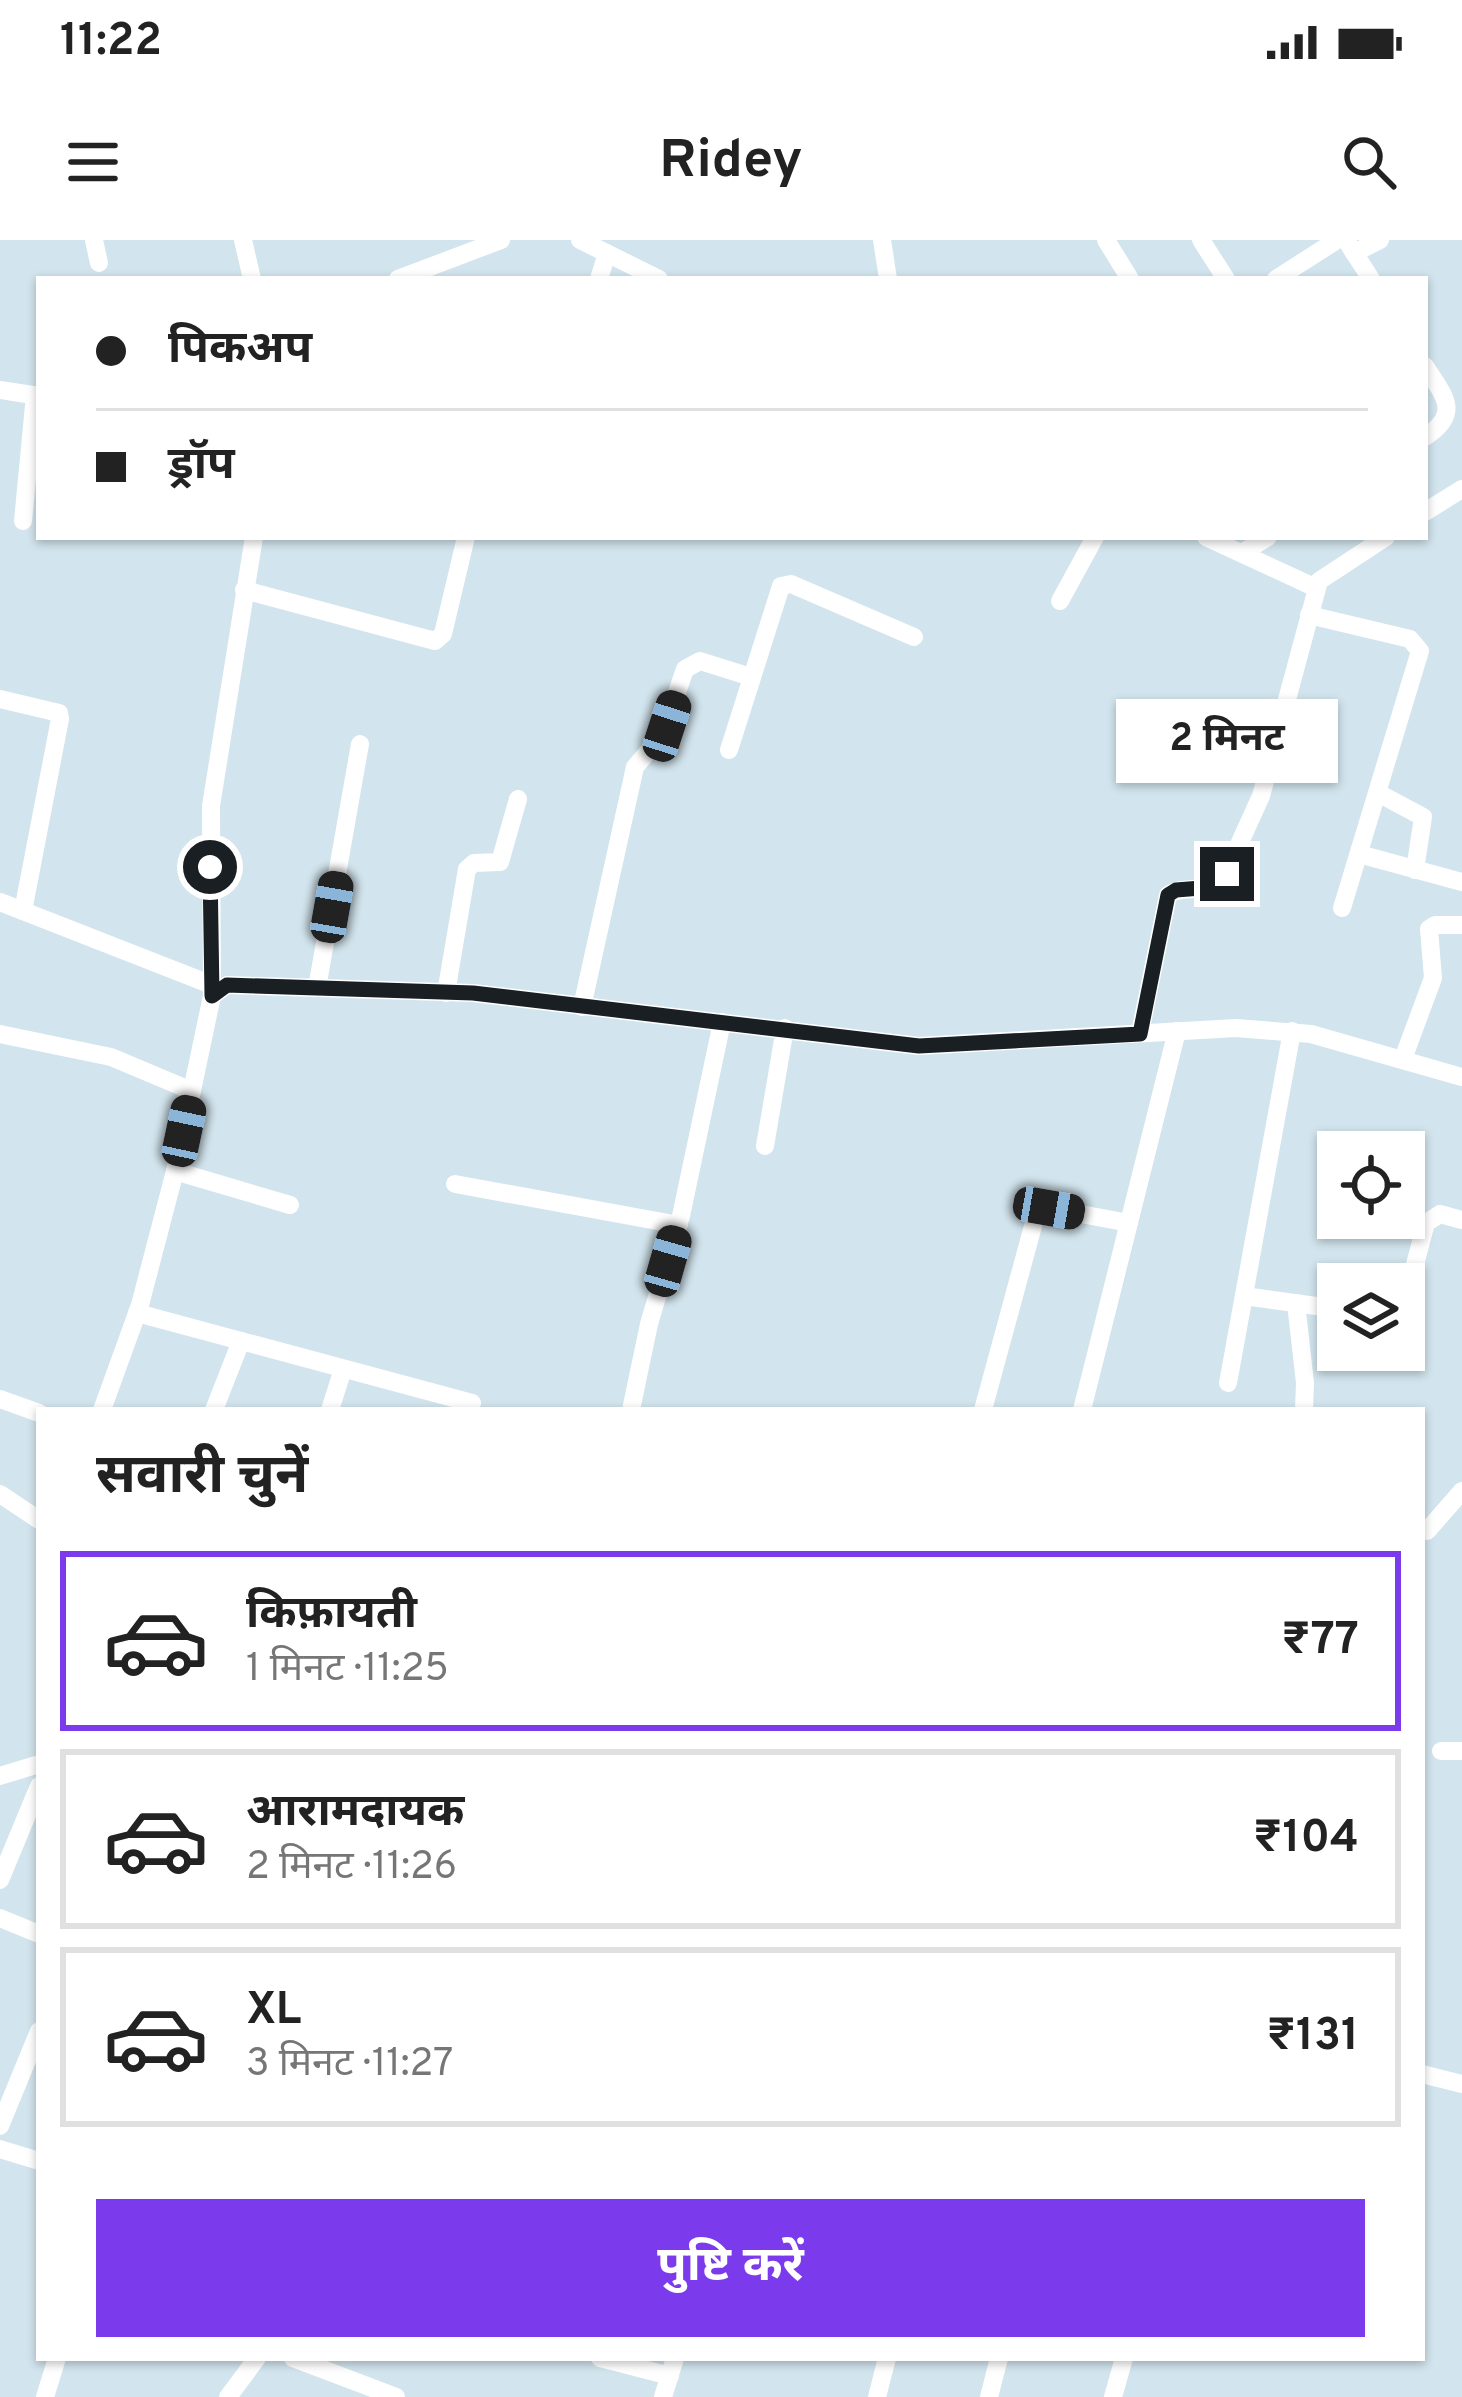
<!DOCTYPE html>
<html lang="hi">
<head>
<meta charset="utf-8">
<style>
  body { margin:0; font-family:Overpass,"Noto Sans Devanagari",sans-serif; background:#f6f6f6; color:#222; height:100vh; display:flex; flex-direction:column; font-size:45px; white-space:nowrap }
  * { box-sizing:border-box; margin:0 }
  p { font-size:39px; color:#767676 }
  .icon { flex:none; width:66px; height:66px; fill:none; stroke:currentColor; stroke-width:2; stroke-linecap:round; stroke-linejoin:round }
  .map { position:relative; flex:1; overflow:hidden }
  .drawer { position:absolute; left:36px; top:1167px; width:1389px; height:954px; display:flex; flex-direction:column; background:#fff; border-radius:0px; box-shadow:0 3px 9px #0004 }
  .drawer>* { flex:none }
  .top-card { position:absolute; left:36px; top:36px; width:1392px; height:264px; border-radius:0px; box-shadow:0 3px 9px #0004; display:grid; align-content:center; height:264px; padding:0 60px; background:#fff }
  .controls { position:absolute; left:1317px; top:891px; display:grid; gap:24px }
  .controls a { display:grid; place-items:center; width:108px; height:108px; border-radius:0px; background:#fff; box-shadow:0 3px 9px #0004; font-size:60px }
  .end { position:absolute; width:54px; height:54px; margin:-27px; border:15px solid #191f22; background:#fff; box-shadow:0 0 0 6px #fff }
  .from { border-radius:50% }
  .bubble { position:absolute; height:84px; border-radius:0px; background:#fff; box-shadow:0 3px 9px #0004; font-size:39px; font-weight:700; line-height:84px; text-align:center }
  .car { position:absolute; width:36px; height:72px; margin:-36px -18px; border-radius:15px; box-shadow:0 0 9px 3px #0007; background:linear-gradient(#222 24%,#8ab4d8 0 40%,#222 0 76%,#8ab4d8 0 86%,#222 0) }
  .top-card b { display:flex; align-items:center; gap:42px; height:114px; font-size:45px }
  .top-card b+b { border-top:3px solid #e0e0e0 }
  .top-card i { width:30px; height:30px; background:#222 }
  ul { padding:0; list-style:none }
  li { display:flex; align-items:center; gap:36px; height:180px; margin:0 24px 18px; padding:0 36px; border:6px solid #e0e0e0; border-radius:0px }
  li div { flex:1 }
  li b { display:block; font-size:45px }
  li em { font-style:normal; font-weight:700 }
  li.selected { border-color:#7c3aed }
  li>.icon { width:108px; height:108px; stroke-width:1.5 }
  h2 { padding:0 60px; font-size:54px; line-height:144px }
  .action { display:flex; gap:24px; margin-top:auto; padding:24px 60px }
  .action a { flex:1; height:138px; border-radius:0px; background:#7c3aed; color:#fff; font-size:48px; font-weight:700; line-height:138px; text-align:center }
  .status { display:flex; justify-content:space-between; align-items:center; height:84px; padding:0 60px; background:#fff; direction:ltr }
  .status svg { height:33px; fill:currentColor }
  header { display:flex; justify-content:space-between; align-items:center; height:156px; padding:0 60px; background:#fff; font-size:54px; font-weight:700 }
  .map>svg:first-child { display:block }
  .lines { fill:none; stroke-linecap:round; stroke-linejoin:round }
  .minor { stroke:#fff; stroke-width:18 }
  .route { stroke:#191f22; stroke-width:15 }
</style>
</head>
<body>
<div class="status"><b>11:22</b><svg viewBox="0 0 49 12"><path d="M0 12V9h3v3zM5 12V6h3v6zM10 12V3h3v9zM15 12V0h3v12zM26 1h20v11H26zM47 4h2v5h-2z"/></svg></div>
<header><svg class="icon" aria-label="menu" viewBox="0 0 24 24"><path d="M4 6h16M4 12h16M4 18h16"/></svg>Ridey<svg class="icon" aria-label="search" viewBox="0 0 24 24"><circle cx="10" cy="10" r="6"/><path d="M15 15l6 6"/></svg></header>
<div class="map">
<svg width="1462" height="2157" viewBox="0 0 1462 2157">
  <rect width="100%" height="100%" fill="#d2e4ed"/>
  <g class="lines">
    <g class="minor">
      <polyline points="94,0 99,23"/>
      <polyline points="243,0 252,39"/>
      <polyline points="580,0 659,39"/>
      <polyline points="882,0 888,39"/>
      <polyline points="1106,0 1130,39"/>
      <polyline points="1201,0 1226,39"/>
      <polyline points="1346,0 1371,39"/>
      <polyline points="1354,13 1380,0"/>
      <polyline points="398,39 501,0"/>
      <polyline points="599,39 607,13"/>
      <polyline points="1276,39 1337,0"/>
      <path d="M1425,126C1444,156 1462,173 1425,197"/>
      <polyline points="0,150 39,156"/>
      <polyline points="1425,272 1462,249"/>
      <polyline points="23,281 35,155"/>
      <polyline points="1206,297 1316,348"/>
      <polyline points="1242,313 1268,297"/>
      <polyline points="244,350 435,401 443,394 466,297"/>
      <polyline points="1060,361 1095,297"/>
      <polyline points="1309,375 1410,399 1420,411 1342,668"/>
      <polyline points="0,459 59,473 60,479 23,671"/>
      <polyline points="729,510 781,346 791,344 914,397"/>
      <polyline points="1378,553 1423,577 1415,630"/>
      <polyline points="1359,614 1462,642"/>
      <polyline points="0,662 212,745"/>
      <polyline points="317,748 360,504"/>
      <polyline points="446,753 467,629 474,623 500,622 518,559"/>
      <polyline points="212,756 211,566 254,297"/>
      <polyline points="582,767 635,527 663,494 685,429 700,421 751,437"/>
      <path d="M1140,793L1168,655C1184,644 1205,654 1222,642L1261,556L1319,341L1386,297"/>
      <polyline points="0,794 111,817 192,851"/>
      <polyline points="1403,819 1433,738 1429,689 1435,685 1462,685"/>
      <polyline points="765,906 785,788"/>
      <polyline points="175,931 290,965"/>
      <polyline points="455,944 679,985"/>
      <polyline points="1244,1056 1338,1069"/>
      <polyline points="1296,1063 1305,1143 1304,1170"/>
      <polyline points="1404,1066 1426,983 1440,974 1462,980"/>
      <polyline points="137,1073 472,1163"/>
      <polyline points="1228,1143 1292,791"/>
      <polyline points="0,1159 39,1173"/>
      <polyline points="102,1170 140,1065 175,931 212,756 227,745 473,753 919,806 1236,788 1311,794 1462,837"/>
      <polyline points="214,1170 241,1101"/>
      <polyline points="330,1170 343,1129"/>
      <polyline points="631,1170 649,1084 681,976 722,782"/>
      <polyline points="983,1170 1036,975 1049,968 1129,983"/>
      <polyline points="1082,1170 1177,791"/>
      <polyline points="0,1254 39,1280"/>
      <polyline points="1427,1291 1462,1251"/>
      <polyline points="1441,1511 1462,1511"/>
      <polyline points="0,1536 39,1524"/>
      <polyline points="0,1640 39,1546"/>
      <polyline points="0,1678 39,1694"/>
      <polyline points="1422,1834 1462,1844"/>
      <polyline points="0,1886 39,1791"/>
      <polyline points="0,1909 39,1921"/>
      <polyline points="293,2118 396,2157"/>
      <polyline points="600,2118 670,2136"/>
      <polyline points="45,2157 57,2118"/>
      <polyline points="228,2157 257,2118"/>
      <polyline points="663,2157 675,2118"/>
      <polyline points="877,2157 887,2118"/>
      <polyline points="989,2157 999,2118"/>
      <polyline points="1113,2157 1124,2118"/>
    </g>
  </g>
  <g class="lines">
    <polyline class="route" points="210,627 212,756 227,745 473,753 919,806 1140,794 1168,655 1176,650 1214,647 1227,634"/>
  </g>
</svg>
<div class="controls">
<a><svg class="icon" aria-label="locate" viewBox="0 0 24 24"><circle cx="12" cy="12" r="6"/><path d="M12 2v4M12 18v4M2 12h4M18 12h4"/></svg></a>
<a><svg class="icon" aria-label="layers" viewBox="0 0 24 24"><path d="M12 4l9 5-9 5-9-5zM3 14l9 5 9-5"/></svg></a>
</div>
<i class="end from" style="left:210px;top:627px"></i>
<i class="end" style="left:1227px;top:634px"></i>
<div class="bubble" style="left:1116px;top:459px;width:222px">2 मिनट</div>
<i class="car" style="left:667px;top:486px;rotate:18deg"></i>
<i class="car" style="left:332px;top:667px;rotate:10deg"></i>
<i class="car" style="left:184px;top:891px;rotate:12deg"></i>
<i class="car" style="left:1049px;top:968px;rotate:100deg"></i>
<i class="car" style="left:668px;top:1021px;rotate:16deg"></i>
<div class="top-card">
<b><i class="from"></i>पिकअप</b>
<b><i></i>ड्रॉप</b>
</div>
<section class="drawer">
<h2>सवारी चुनें</h2>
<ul>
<li class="selected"><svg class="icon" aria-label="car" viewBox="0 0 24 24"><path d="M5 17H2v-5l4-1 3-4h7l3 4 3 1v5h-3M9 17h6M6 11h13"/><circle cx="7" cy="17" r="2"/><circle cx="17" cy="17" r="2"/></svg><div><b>किफ़ायती</b><p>1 मिनट · 11:25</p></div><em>₹77</em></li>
<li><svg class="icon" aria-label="car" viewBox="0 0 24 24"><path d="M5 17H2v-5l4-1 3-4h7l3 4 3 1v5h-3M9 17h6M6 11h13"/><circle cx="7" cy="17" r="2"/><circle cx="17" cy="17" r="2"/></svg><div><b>आरामदायक</b><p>2 मिनट · 11:26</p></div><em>₹104</em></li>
<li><svg class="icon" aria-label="car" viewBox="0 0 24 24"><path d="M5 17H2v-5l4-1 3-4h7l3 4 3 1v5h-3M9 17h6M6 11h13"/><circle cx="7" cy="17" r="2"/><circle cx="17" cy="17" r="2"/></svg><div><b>XL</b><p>3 मिनट · 11:27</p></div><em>₹131</em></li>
</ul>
<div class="action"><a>पुष्टि करें</a></div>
</section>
</div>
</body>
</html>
